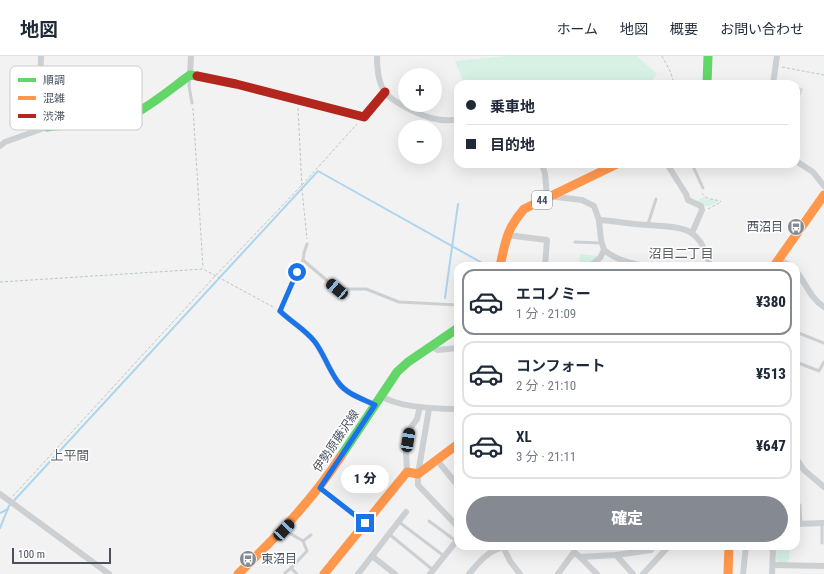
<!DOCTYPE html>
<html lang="ja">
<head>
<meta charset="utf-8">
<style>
  body { margin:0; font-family:"Roboto Condensed","Noto Sans JP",sans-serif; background:#f6f6f7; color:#1f2937; height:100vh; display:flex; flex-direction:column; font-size:15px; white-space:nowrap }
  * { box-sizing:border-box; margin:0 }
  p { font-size:13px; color:#747a83 }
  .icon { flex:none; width:22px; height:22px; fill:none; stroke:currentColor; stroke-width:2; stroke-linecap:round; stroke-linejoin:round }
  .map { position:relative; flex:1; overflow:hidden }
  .drawer { position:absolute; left:454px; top:206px; width:346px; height:288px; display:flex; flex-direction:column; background:#fff; border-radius:12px; box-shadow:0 4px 16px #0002 }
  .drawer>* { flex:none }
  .top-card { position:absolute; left:454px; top:24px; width:346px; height:88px; border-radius:12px; box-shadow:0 4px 16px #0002; display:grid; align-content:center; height:88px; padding:0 12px; background:#fff }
  .tools { position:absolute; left:398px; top:12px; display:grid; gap:8px }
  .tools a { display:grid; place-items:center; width:44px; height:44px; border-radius:50%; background:#fff; box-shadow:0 4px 16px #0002; font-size:20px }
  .scale { position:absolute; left:12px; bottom:10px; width:99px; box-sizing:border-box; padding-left:4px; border:2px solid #49515f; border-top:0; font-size:11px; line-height:14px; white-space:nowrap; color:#49515f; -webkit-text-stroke:3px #fff; paint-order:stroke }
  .end { position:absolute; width:18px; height:18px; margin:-9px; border:5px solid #1a73e8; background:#fff; box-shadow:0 0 0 2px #fff }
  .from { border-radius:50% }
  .bubble { position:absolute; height:28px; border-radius:14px; background:#fff; box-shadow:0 4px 16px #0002; font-size:13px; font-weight:800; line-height:28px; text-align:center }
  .car { position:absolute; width:12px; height:24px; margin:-12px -6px; border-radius:5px; box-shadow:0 0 3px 1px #0007; background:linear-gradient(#222 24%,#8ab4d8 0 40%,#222 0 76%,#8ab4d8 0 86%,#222 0) }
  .top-card b { display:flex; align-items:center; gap:14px; height:38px; font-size:15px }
  .top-card b+b { border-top:1px solid #e0e1e3 }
  .top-card i { width:10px; height:10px; background:#1f2937 }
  ul { padding:7px 0 0; list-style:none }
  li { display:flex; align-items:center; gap:12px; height:66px; margin:0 8px 6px; padding:0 4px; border:2px solid #e0e1e3; border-radius:12px }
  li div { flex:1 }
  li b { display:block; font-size:15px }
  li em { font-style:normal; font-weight:800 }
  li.selected { border-color:#848992 }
  li>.icon { width:36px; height:36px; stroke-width:1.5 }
  .action { display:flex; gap:8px; margin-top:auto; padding:8px 12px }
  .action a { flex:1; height:46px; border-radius:24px; background:#848992; color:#fff; font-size:16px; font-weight:800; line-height:46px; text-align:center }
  header { display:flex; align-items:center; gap:24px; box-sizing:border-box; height:56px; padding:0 20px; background:#fff; border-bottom:1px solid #e0e1e3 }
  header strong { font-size:19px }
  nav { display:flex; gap:22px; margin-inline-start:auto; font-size:14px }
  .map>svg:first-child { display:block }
  .green { fill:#d7f1e5 }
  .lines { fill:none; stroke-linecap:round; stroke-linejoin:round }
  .stream { stroke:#add6ee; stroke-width:2 }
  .building { fill:#dbdbdc }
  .path { stroke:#bbc7c5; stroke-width:1; stroke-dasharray:3 2; stroke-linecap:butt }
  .lane { stroke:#cdd0d3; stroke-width:3 }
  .street { stroke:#cdd0d3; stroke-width:6 }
  .fast { stroke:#63d668; stroke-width:9 }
  .slow { stroke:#ff974d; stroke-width:9 }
  .jam { stroke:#b3261e; stroke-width:9 }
  .route { stroke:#1a73e8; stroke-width:5 }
  .labels { text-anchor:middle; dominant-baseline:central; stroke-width:3; stroke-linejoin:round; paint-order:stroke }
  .shield { fill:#fff; stroke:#80858f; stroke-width:1 }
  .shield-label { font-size:11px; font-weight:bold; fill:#49515f }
  .poi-label { font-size:12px; fill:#49515f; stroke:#fff; text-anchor:end }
  .street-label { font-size:12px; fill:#49515f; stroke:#fff }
  .neighbourhood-label { font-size:13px; fill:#5d6066; stroke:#fff }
  .key { fill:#fff; stroke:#c8cbcf; stroke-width:1 }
  .key-label { font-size:11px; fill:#49515f }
</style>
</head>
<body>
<header>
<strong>地図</strong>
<nav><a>ホーム</a><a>地図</a><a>概要</a><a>お問い合わせ</a></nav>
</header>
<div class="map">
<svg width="824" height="518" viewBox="0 0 824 518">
  <rect width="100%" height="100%" fill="#f2f2f2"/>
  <g class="green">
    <polygon points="506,0 637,0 657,18 649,28 464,28 455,5"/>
    <path d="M703,141L718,145V146C708,151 707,153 697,145Z"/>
    <polygon points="580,198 597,200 597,202 589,210 579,210"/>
    <path d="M775,490H790L789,504L787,507H778C775,502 777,495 775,490Z"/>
  </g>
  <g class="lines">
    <g class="stream">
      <polyline points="445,242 458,148"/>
      <polyline points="0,457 8,453"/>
      <polyline points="0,472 9,450 318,115 484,208"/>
    </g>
  </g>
  <polygon class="building" points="796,30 803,33 796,50"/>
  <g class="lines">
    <g class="path">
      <polyline points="662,0 671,17 674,28"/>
      <polyline points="782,11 824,19"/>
      <polyline points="193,52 203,212"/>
      <polyline points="298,52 302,133 307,183"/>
      <path d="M702,137C706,144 714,143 720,145L721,146"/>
      <polyline points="708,153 721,146"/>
      <polyline points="0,226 203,213 275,252"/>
      <polyline points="13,440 216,219 302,129 357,68"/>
    </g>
    <g class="lane">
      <polyline points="190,21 189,30 192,47"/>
      <polyline points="692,108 703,132"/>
      <polyline points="648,168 656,143"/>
      <polyline points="575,186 601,187"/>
      <polyline points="303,204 304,197 307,188"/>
      <polyline points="280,255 297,216 303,204 337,233 366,233 399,246 458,249"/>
      <polyline points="796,276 824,287"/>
      <polyline points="796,306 819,315 824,306"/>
      <polyline points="796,349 797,349"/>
      <polyline points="321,433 364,466"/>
      <polyline points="796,449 800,449 801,467"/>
      <polyline points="429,465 456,485"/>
      <polyline points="399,466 444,500"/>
      <polyline points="286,475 303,485 307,495 291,512 297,518"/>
      <polyline points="389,478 433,514"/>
      <polyline points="303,485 311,479"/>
      <polyline points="822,487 822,467"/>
      <polyline points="285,517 291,512"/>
    </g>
    <g class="street">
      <path d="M377,0C377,11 378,27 385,36C393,47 423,61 436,63C443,65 451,64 458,64"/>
      <polyline points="190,19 191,0"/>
      <polyline points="773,28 777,0"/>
      <polyline points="0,90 5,86 47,71 40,32 41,0"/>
      <polyline points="796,105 813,116 824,130"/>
      <polyline points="542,108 545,118 547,141"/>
      <polyline points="667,108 686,138 688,144 701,150 702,154 692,177"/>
      <polyline points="554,138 556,141 582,144 594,150 599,164 601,184 604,194"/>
      <path d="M599,164C615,165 631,168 648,169C660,170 680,170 690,176C702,183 707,197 710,210"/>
      <polyline points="507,179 547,184 545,210"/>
      <polyline points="778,203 791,210"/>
      <path d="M590,210L600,202L604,194C616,204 630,207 644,210"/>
      <path d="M796,215C806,227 810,242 824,251"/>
      <path d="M280,255C291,266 305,273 315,286C324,298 329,314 338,326C346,338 363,343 375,349"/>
      <polyline points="432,291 438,294 458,292"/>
      <path d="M381,340C400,352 436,353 458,353"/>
      <polyline points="429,353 418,418 418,429 458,471"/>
      <polyline points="796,402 804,414 824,431"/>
      <polyline points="437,404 458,430"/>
      <polyline points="407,416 406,394 409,374 417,363 420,351"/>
      <polyline points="0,438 109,518"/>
      <polyline points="796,468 824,467"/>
      <polyline points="769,490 773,494 772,518"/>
      <polyline points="616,499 633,518"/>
      <polyline points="372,500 395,518"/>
      <polyline points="580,501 597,518"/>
      <polyline points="773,509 824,510"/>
      <polyline points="358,518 406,456"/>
      <polyline points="430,518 458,483"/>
      <path d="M469,518C479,506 488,495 503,491L510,505L520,518"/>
      <polyline points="558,518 574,496 580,501 616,499 651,494"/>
      <polyline points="643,518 669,490"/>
      <polyline points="743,518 746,490"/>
    </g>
    <g class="fast">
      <polyline points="707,28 708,0"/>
      <path d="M47,71C66,67 84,71 102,69C134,65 165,37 190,19L197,20"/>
      <polyline points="341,400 397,316 408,306 458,272"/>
    </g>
    <g class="slow">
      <path d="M500,210C506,184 506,174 524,153L617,108"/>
      <polyline points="774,210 824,139"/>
      <path d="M238,518C276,481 312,445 341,400"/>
      <polyline points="324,518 407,416 418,418 458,388"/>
      <polyline points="728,518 729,490"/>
    </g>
    <polyline class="jam" points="197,20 236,28 364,61 385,36"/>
  </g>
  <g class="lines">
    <path class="route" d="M297,216L280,255C291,266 305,273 315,286C324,298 329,314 338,326C346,338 363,343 375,349L320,432L365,467"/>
  </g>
  <defs>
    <g id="bus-disc" transform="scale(0.9)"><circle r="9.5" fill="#848992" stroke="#fff"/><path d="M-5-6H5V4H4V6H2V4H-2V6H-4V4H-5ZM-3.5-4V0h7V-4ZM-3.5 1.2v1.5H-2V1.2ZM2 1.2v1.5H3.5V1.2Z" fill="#fff"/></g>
  </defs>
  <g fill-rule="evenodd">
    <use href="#bus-disc" x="796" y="171"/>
    <use href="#bus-disc" x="248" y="503"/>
  </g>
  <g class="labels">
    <rect class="shield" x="532" y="135" width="20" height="18" rx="3"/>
    <g class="shield-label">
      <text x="542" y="144">44</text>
    </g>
    <g class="poi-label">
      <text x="783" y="171">西沼目</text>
      <text x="261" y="503" text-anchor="start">東沼目</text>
    </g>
    <g class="street-label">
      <text transform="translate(336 385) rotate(-56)">伊勢原藤沢線</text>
    </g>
    <g class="neighbourhood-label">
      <text x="681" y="197">沼目二丁目</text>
      <text x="70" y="399">上平間</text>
    </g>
  </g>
  <rect x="10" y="10" width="132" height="64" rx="6" class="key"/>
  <rect x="18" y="22" width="18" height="4" fill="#63d668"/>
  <rect x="18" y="40" width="18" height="4" fill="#ff974d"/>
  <rect x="18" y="58" width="18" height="4" fill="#b3261e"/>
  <g class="key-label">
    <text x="43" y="28">順調</text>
    <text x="43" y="46">混雑</text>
    <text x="43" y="64">渋滞</text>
  </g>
</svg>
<div class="tools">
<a>+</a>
<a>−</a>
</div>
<div class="scale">100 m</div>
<i class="end from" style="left:297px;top:216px"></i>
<i class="end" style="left:365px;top:467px"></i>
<div class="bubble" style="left:341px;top:409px;width:48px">1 分</div>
<i class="car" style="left:337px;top:233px;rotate:310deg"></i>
<i class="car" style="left:408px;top:384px;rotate:9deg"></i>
<i class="car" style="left:284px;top:474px;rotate:43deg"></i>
<div class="top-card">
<b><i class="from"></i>乗車地</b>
<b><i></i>目的地</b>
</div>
<section class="drawer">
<ul>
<li class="selected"><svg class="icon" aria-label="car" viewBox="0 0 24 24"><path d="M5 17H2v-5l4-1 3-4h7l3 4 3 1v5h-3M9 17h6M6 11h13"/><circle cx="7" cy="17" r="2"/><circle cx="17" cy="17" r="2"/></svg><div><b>エコノミー</b><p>1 分 · 21:09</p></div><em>¥380</em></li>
<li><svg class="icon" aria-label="car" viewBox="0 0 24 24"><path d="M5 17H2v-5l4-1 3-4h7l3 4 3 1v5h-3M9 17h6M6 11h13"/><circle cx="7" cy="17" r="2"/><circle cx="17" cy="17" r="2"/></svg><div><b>コンフォート</b><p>2 分 · 21:10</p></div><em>¥513</em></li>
<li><svg class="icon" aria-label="car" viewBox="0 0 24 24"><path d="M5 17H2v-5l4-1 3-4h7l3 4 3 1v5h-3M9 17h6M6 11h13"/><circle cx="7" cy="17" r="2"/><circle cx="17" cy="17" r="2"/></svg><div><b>XL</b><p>3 分 · 21:11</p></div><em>¥647</em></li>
</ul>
<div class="action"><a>確定</a></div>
</section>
</div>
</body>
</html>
